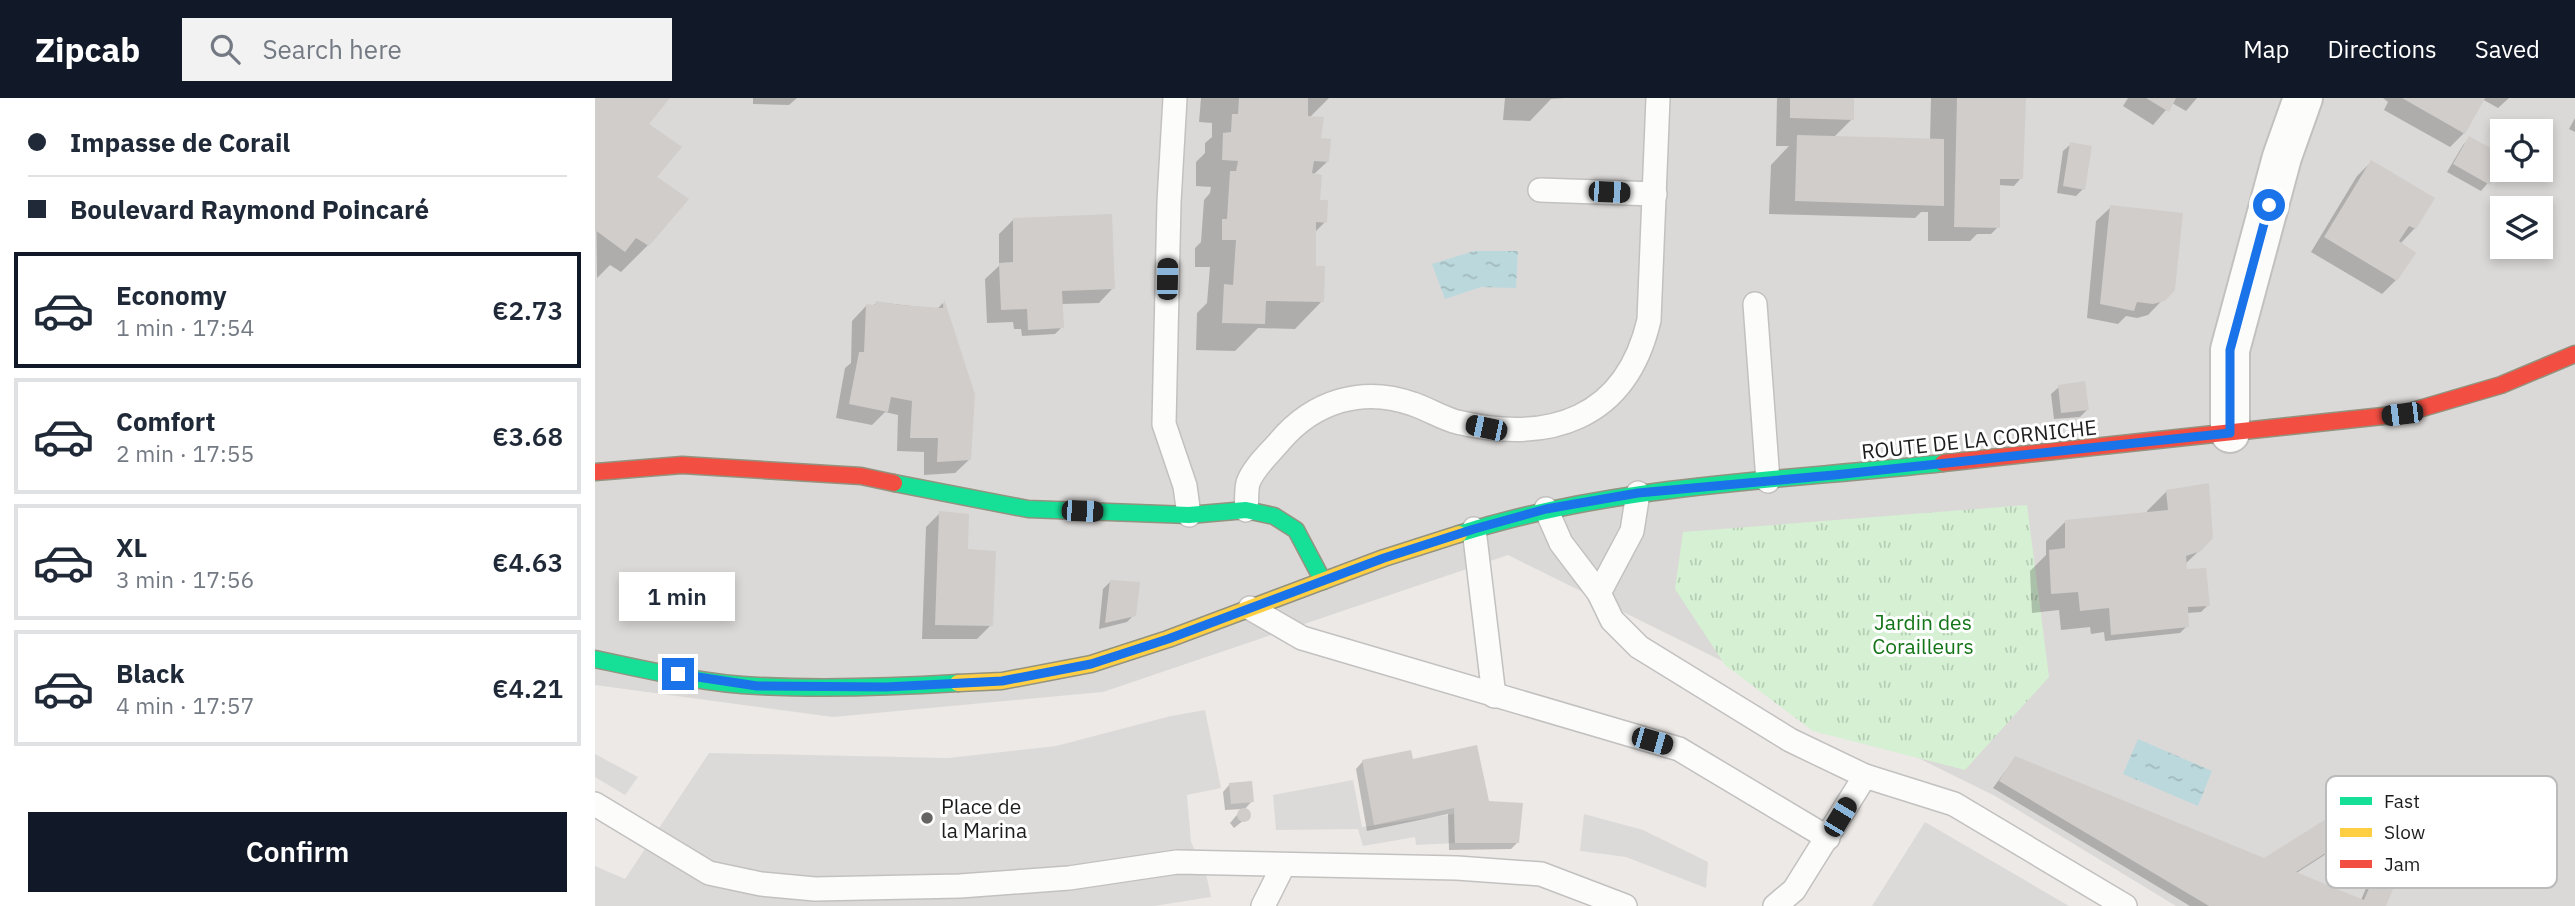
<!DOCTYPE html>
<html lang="en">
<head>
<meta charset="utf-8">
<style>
  body { margin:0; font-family:"IBM Plex Sans",sans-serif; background:#f2f2f3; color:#1f2937; height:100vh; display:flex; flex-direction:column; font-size:26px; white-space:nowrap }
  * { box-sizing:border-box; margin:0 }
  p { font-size:23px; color:#747a83 }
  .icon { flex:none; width:38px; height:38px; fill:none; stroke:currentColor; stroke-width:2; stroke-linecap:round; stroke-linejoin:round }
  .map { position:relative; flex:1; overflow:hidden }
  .side { display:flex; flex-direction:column; background:#fff; width:595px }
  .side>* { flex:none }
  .top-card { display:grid; align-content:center; height:154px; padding:0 28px; background:#fff }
  .fabs { position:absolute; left:1895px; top:21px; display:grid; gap:14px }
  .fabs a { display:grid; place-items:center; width:63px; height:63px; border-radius:0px; background:#fff; box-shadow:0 4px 10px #0003; font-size:35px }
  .end { position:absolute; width:32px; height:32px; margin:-16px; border:9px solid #1a73e8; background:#fff; box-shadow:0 0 0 4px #fff }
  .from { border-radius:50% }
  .bubble { position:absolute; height:49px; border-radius:0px; background:#fff; box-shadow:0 4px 10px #0003; font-size:23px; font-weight:600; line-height:49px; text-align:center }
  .car { position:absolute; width:21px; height:42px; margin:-21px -10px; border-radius:9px; box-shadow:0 0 5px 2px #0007; background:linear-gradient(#222 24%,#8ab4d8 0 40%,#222 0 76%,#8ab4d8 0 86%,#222 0) }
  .top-card b { display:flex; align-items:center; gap:24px; height:66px; font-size:26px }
  .top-card b+b { border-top:2px solid #e0e1e3 }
  .top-card i { width:18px; height:18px; background:#1f2937 }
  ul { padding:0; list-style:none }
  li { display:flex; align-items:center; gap:21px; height:116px; margin:0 14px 10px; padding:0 14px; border:4px solid #e0e1e3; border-radius:0px }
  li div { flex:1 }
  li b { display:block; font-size:26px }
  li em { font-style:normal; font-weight:600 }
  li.on { border-color:#111827 }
  li>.icon { width:63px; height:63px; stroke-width:1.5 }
  .button { display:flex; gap:14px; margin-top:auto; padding:14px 28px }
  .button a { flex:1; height:80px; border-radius:0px; background:#111827; color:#fff; font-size:28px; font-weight:600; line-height:80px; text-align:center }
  header { display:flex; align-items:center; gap:42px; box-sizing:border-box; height:98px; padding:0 35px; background:#111827; color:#fff }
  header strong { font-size:33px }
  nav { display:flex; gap:38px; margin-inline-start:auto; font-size:24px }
  .search { width:490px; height:63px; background:#f2f2f3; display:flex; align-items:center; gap:18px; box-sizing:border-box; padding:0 24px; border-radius:0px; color:#747a83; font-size:26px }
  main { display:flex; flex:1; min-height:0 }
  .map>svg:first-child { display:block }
  .residential { fill:#dbd9d7; fill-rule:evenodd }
  .park { fill:url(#park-tufts) }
  .parking { fill:#dcdad9 }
  .water { fill:url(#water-ripples) }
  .shadow { fill:#0003 }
  .building { fill:#d0cdcb }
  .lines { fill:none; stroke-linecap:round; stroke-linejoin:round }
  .lane-casing { stroke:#c3c1c0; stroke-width:26 }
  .street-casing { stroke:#c3c1c0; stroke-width:42 }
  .fast-casing { stroke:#93937f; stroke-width:19 }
  .slow-casing { stroke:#93937f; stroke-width:19 }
  .jam-casing { stroke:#93937f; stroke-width:19 }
  .lane { stroke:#fcfcfb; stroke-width:23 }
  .street { stroke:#fcfcfb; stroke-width:38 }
  .fast { stroke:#16e098; stroke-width:16 }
  .slow { stroke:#ffcf43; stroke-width:16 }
  .jam { stroke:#f24e42; stroke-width:16 }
  .route { stroke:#1a73e8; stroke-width:9 }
  .poi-dot { fill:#656463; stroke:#fff; stroke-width:2.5 }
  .labels { text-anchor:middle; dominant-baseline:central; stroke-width:6; stroke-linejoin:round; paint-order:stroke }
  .street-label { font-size:21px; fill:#1d1d1d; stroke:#fff }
  .park-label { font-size:21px; fill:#127416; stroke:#fff }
  .poi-label { font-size:21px; fill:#1d1d1d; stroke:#fff; text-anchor:start }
  .key { fill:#fff; stroke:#bbb; stroke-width:2 }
  .key-label { font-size:19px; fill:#1d1d1d }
</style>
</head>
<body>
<header>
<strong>Zipcab</strong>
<div class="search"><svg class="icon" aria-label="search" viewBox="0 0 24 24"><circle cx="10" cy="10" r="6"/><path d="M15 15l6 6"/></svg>Search here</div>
<nav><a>Map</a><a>Directions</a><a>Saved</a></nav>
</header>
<main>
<section class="side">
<div class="top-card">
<b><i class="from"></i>Impasse de Corail</b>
<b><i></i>Boulevard Raymond Poincaré</b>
</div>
<ul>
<li class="on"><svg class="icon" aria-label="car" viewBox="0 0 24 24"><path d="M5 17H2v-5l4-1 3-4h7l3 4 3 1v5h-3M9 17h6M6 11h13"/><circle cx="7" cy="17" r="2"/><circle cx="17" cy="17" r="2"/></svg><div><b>Economy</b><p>1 min · 17:54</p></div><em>€2.73</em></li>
<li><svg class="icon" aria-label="car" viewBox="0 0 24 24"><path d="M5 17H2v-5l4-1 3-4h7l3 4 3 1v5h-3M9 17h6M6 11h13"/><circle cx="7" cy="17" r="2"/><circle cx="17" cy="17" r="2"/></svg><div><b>Comfort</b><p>2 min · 17:55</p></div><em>€3.68</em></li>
<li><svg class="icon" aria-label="car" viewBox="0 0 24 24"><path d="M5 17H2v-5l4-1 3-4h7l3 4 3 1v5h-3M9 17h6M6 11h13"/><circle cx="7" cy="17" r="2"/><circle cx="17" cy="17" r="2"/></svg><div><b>XL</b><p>3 min · 17:56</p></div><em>€4.63</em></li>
<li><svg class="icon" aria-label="car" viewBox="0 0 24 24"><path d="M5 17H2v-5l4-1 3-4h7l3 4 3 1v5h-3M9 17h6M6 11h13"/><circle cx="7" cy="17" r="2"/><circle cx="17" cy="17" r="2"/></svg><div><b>Black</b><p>4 min · 17:57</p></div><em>€4.21</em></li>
</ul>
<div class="button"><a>Confirm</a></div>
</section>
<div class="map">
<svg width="1980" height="808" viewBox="0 0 1980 808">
  <defs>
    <pattern id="park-tufts" width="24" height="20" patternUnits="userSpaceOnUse" patternTransform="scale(1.75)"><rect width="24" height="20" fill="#d5f0d3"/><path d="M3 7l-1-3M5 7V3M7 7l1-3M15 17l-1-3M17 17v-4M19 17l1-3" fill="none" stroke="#b6cdb5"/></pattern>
    <pattern id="water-ripples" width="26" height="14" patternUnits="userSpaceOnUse" patternTransform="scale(1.75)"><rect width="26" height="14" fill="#bbd8dd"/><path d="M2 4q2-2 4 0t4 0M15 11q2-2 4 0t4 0" fill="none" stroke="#a0b9bd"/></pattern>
  </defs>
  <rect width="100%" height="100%" fill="#ece9e6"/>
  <path class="residential" d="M0,0H1980V808H1581L1400,698L913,457L508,594L238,619L0,587ZM1908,33H1946V72H1908ZM1908,110H1946V149H1908Z"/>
  <polygon class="park" points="1432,407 1454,579 1370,672 1218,633 1130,567 1080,491 1088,434"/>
  <g class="parking">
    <polygon points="610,612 626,690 592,697 596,744 612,780 616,799 559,808 0,808 0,768 30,781 114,655 353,660 461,648 576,618"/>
    <polygon points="0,656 43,679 30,697 0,679"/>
    <polygon points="758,682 767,729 859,716 860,745 821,747 820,739 768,748 763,731 681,732 678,697"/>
    <polygon points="989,716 1048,732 1113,764 1111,790 1031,759 985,753"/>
    <polygon points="1330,724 1474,808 1277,808"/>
  </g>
  <g class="water">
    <polygon points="879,153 923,153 921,190 886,189 850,201 837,166"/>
    <polygon points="1543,641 1617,673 1603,708 1528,676"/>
  </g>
  <g class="shadow">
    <polygon points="0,0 73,0 51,26 59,79 53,147 26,174 15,167 2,180"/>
    <polygon points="158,0 202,0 194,7 158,6"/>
    <polygon points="606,0 734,0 714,20 733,63 718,77 730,124 720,134 719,169 727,203 700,231 663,230 640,253 601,252 602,215 612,205 615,169 600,169 600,150 606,144 609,102 615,95 616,89 601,88 601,64 610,55 610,45 617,39 617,25 604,24"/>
    <polygon points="910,0 970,0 956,1 935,23 908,22"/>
    <polygon points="1182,0 1258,0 1257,21 1238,40 1335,42 1336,0 1429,0 1426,80 1419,88 1403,87 1403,129 1396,136 1382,136 1375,143 1333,143 1333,114 1326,114 1320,120 1174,116 1176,67 1194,48 1181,48"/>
    <polygon points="1533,0 1602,0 1591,13 1577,5 1558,27 1528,8"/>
    <polygon points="1788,0 1914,0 1903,10 1887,1 1869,35 1855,49 1789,12 1793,4"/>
    <polygon points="1980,20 1980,34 1974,31"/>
    <polygon points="1875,40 1908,67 1886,93 1852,74 1868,47"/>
    <polygon points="1476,46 1488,91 1481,98 1462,95 1468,53"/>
    <polygon points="1776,64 1820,130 1805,146 1801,182 1787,196 1716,154 1762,78"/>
    <polygon points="1516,109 1578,191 1553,217 1542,220 1531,218 1523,226 1492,220 1501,123"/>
    <polygon points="418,122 518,190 504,205 466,206 467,229 460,236 427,238 426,231 419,231 418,224 392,225 390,181 404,168 404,136"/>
    <polygon points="282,204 342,211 348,205 378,296 375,361 360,375 329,377 329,354 302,353 303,317 290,314 277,327 241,320 250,270 256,265 257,223 271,208 278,208"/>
    <polygon points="1464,289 1492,312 1485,319 1459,321 1456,296"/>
    <polygon points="1572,393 1605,452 1589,467 1590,476 1613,507 1606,514 1592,515 1592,528 1585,535 1510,543 1509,534 1496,536 1495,529 1466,532 1464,512 1437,515 1435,473 1451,457 1451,443 1471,423 1552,416 1552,413"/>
    <polygon points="345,415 372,452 396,527 382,541 327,541 331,429"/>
    <polygon points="515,484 539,517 532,524 504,531 508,491"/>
    <polygon points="1420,660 1669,762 1755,738 1748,745 1700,776 1766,802 1780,769 1787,762 1789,808 1595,808 1398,690"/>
    <polygon points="768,663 893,704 923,744 916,751 854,752 853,716 772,733 761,671"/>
    <polygon points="635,686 657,703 650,711 654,718 639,730 635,725 647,711 630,712 628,694"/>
  </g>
  <g class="building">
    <polygon points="0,0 75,0 54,26 87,49 62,79 94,101 54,148 41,140 30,154 0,132"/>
    <polygon points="644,0 713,0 713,18 729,19 726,40 736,41 734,64 719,63 717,75 727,77 725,102 733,102 732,125 721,124 721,168 730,168 729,204 671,203 670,226 627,225 629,186 638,187 641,142 627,142 627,121 632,121 635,73 641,73 643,63 627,62 628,35 636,34 637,16 643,16"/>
    <polygon points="1195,0 1259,0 1259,22 1195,20"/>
    <polygon points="1362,0 1431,0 1428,81 1405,81 1405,130 1359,129"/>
    <polygon points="1551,0 1581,0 1574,14"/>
    <polygon points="1807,0 1890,0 1870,36"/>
    <polygon points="1202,37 1349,41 1349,108 1200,103"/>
    <polygon points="1874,38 1908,57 1908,70 1895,87 1858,66"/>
    <polygon points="1475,44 1497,48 1490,92 1468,88"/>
    <polygon points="1776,62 1840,100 1821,131 1814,128 1804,143 1821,155 1802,183 1729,139"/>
    <polygon points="1515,107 1588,115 1580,192 1570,203 1558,206 1542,204 1539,213 1505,206"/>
    <polygon points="517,116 520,191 467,193 469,230 433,232 432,211 406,212 404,165 418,164 418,120"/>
    <polygon points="349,201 380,296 376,362 342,364 343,340 315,340 317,303 296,299 293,314 254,306 264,254 269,254 271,206 280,207 281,203 306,207 348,210"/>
    <polygon points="1490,283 1494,312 1466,315 1463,287"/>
    <polygon points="1614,385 1618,440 1606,453 1591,458 1592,471 1611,470 1615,508 1593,509 1594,529 1516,537 1514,510 1485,513 1483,494 1456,496 1454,452 1470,450 1470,422 1573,412 1571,392"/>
    <polygon points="344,413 374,416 373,451 401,453 398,528 340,527"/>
    <polygon points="515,482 545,484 541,518 510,525"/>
    <polygon points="882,647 894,703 928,705 924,745 860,745 859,710 779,727 767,662 816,652 818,661"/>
    <polygon points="1420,658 1669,760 1742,714 1757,738 1701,774 1769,802 1787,760 1807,769 1791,808 1614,808 1404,683"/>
    <polygon points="657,683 659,704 636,706 634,685"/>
    <circle cx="649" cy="717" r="7"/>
  </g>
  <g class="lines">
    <g class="lane-casing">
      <g id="lane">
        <polyline points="580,0 574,104 569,326 590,388 594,417"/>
        <polyline points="945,92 1060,96"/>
        <polyline points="1160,206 1173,383"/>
        <polyline points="951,411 966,445 1004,495 1017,522 1044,549 1195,642 1270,678"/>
        <path d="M651,412C652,404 651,393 653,385C658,370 675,355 685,343C719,303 768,288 818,306C833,311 847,320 862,324C955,346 1031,321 1054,222L1063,0"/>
        <polyline points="879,431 899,598"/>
        <polyline points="1004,495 1037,433 1043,395"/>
        <polyline points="655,510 707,540 1084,651 1233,740"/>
        <polyline points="0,706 114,775 166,786 220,791 365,788 474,780 582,764 862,770 946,776 1030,808"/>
        <polyline points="668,808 688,768"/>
        <polyline points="1180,808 1199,792 1270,678 1359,706 1530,808"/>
      </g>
    </g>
    <g class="street-casing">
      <polyline id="street" points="1635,335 1635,252 1687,59 1708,0"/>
    </g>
    <g class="fast-casing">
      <g id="fast">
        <polyline points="299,385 433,411 594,417 651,412 679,418 701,432 728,483"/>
        <path d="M864,436C1020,386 1186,383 1348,365"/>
        <path d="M0,561C51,572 112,586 164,588C230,591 297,589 363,585"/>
      </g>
    </g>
    <g class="slow-casing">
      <polyline id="slow" points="363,585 407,583 496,566 573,541 789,460 864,436"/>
    </g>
    <g class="jam-casing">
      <g id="jam">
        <polyline points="1348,365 1807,316 1906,287 1980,256"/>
        <polyline points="0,374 87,367 266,378 299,385"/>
      </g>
    </g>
    <use href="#lane" class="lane"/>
    <use href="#street" class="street"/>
    <use href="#fast" class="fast"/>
    <use href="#slow" class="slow"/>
    <use href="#jam" class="jam"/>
  </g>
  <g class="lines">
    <polyline class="route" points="83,576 162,588 291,589 407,583 496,566 573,541 789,460 879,431 951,411 1043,395 1239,377 1635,335 1635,252 1674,107"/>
  </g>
  <circle class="poi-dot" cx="332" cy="720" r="7"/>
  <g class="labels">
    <g class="street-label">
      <text transform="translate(1384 341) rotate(-6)">ROUTE DE LA CORNICHE</text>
    </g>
    <g class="park-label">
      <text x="1328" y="524">Jardin des<tspan x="1328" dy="24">Corailleurs</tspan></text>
    </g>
    <g class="poi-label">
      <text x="346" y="708">Place de<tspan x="346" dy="24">la Marina</tspan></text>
    </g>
  </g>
  <rect x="1731" y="678" width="231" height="112" rx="10" class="key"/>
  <rect x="1745" y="699" width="32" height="8" fill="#16e098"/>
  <rect x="1745" y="730" width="32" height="9" fill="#ffcf43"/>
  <rect x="1745" y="762" width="32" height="8" fill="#f24e42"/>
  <g class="key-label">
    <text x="1789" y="710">Fast</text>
    <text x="1789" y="741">Slow</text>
    <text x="1789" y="773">Jam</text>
  </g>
</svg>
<div class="fabs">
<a><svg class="icon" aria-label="locate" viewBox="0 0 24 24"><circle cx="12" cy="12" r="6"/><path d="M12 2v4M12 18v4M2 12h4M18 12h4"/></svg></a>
<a><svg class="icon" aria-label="layers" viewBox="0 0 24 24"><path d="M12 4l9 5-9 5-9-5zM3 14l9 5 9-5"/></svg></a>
</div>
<i class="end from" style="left:1674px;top:107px"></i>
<i class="end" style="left:83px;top:576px"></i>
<div class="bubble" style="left:24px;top:474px;width:116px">1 min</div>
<i class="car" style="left:1014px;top:94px;rotate:92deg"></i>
<i class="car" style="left:572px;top:181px;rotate:1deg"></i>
<i class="car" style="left:1807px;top:316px;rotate:263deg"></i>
<i class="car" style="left:891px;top:330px;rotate:282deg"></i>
<i class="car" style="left:487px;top:413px;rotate:92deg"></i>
<i class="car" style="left:1057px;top:643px;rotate:106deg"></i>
<i class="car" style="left:1245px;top:719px;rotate:31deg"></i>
</div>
</main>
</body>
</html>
